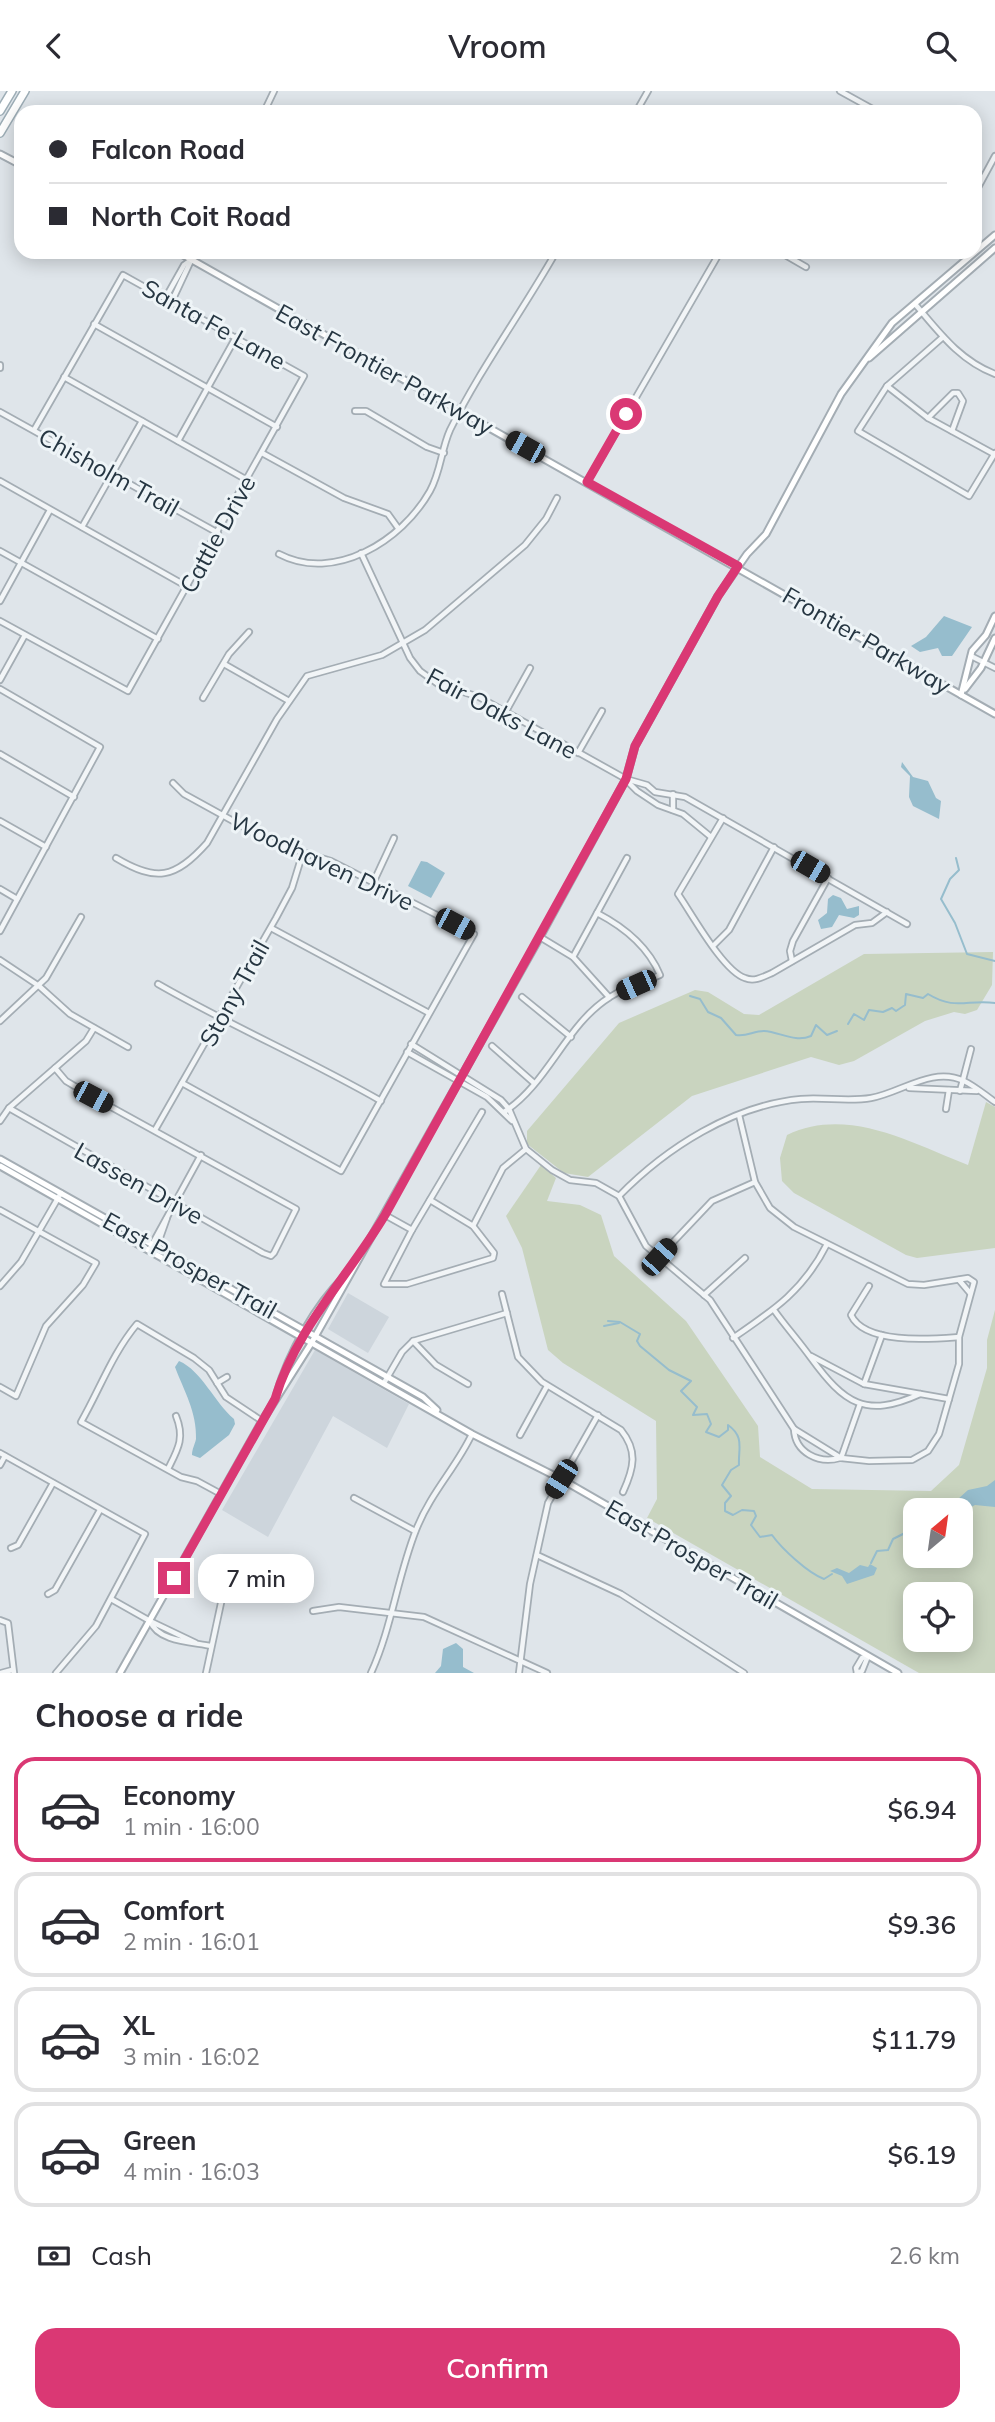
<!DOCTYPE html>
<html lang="en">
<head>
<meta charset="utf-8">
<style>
  body { margin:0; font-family:Mulish,sans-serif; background:#f2f2f3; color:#2b2b33; height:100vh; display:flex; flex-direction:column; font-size:26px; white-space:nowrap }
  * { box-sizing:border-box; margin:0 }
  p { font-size:23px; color:#7c7c81 }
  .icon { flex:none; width:38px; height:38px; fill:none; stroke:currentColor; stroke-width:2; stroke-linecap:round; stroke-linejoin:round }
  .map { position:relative; height:1582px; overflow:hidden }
  .panel { display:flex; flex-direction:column; background:#fff; flex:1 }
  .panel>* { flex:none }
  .banner { position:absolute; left:14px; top:14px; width:968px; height:154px; border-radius:21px; box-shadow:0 4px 18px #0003; display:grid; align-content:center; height:154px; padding:0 35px; background:#fff }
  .needle { width:46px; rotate:29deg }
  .controls { position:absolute; left:903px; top:1407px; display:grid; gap:14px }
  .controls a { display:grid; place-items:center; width:70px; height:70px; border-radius:14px; background:#fff; box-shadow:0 4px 18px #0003; font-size:35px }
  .end { position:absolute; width:32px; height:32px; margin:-16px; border:9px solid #da3874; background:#fff; box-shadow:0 0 0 4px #fff }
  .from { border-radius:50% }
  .bubble { position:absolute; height:49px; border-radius:21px; background:#fff; box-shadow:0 4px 18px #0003; font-size:23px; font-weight:600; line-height:49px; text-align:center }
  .car { position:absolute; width:21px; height:42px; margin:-21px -10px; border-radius:9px; box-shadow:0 0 5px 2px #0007; background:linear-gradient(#222 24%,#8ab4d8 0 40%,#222 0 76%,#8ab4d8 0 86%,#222 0) }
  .banner b { display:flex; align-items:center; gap:24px; height:66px; font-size:26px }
  .banner b+b { border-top:2px solid #e1e1e2 }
  .banner i { width:18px; height:18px; background:#2b2b33 }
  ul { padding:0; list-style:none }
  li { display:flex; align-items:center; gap:21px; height:105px; margin:0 14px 10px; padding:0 21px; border:4px solid #e1e1e2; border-radius:21px }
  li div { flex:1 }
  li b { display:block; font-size:26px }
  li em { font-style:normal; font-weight:600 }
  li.active { border-color:#da3874 }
  li>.icon { width:63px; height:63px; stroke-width:1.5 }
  h2 { padding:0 35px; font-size:32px; line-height:84px }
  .pay { display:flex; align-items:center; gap:18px; height:77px; padding:0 35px; font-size:26px }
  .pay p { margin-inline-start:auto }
  .cta { display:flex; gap:14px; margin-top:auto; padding:14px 35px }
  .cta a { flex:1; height:80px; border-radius:21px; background:#da3874; color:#fff; font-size:28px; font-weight:600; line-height:80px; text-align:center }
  header { display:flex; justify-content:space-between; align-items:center; height:91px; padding:0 35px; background:#fff; font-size:32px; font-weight:600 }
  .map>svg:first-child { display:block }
  .built { fill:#cdd5dc }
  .green { fill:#c9d4bf; fill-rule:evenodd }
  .water { fill:#96bdcd }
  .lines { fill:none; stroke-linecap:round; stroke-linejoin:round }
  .stream { stroke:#96bdcd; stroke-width:2 }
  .street-casing { stroke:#a4adb4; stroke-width:8 }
  .secondary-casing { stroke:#a4adb4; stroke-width:9 }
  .primary-casing { stroke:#9dadb6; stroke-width:10 }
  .street { stroke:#f2f5f7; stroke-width:4.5 }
  .secondary { stroke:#fff; stroke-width:5 }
  .primary { stroke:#fff; stroke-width:7 }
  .route { stroke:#da3874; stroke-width:9 }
  .labels { text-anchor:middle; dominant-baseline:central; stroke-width:6; stroke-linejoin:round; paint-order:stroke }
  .street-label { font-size:24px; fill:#263642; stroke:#eef4f7 }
</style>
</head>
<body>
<header><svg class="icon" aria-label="back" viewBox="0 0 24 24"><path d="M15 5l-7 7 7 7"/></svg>Vroom<svg class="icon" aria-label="search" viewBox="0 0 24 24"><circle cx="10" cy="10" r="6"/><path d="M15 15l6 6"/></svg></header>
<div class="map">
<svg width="995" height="1582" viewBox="0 0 995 1582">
  <rect width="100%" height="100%" fill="#dfe5ea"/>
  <g class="built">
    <polygon points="348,1202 389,1226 368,1262 328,1238"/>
    <polygon points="315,1259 409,1313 387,1357 333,1325 268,1446 222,1419"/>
  </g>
  <g class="green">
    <polygon points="993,861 992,894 977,919 965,923 954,921 925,930 854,970 839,974 811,966 692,1005 588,1086 564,1082 527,1053 527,1040 619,932 695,899 708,901 744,923 759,924 864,863"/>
    <path d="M986,1011L995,1016V1157L917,1167L906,1164L794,1102L782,1090L780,1067L787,1044C848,1015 911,1052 968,1074Z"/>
    <path d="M541,1074L556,1087L547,1110L580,1114L601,1124L614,1165L686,1230L758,1335L760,1366L812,1398L931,1400L959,1374L987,1277V1249L995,1219V1582H919L647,1427L657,1408L656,1330L563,1272L548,1259L522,1157L506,1125ZM915,1419H961V1465H915ZM915,1503H961V1549H915Z"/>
  </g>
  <g class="water">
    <polygon points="944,525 972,536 952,565 942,565 938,557 920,561 911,555 926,546"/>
    <polygon points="902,671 913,686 928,690 936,707 941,710 939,728 913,715 909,706 910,685 901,676"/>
    <polygon points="421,770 427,771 445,782 431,807 408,795"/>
    <polygon points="833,804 841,807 847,818 859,815 859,824 854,827 839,824 832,836 821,838 818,829 827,822 828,808"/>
    <path d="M179,1270C202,1280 214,1311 234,1328L235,1333L229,1344L200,1367L192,1364C192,1358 195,1353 196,1348C197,1321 184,1300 175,1276Z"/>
    <polygon points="995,1389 995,1416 975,1414 961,1421 946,1419 968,1399 987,1395"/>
    <polygon points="870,1473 877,1477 874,1484 847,1493 842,1485 830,1480 837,1477 849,1482 860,1474 868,1476"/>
    <polygon points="456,1552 463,1558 463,1576 474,1582 435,1582 441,1575 443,1558"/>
  </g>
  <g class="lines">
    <g class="stream">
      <polyline points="956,767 959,779 950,788 941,808 955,832 967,863 995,870"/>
      <path d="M690,905L700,908L708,921L721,927L736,944C747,946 753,940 764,940C780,941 795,952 811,945L816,934L827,944L837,940"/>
      <path d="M848,933L854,923L864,929L869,919L883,921L892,917L896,920L905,914L906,903L923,907L928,903C956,920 967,908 995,912"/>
      <path d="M608,1230L620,1231L640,1243L637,1250L640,1255L669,1279L691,1290L681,1300L697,1316L693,1324L707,1323L711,1333L706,1341L719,1346L728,1339V1334C745,1346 738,1358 739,1374L731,1379L722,1394L731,1405L725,1412V1420L733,1424L742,1419L754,1420L756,1425L751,1434L760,1446L772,1444C782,1458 808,1482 824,1488L832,1483"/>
      <polyline points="604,1235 619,1232"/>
      <polyline points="871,1472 877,1460 888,1459 893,1448 907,1441"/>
    </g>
    <g class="street-casing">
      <g id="street">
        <polyline points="840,0 878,21"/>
        <polyline points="264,21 274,0"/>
        <polyline points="636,21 648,0"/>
        <polyline points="975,102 995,65"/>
        <polyline points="780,161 806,176"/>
        <polyline points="166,206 184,174 191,169"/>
        <polyline points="172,210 195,161"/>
        <path d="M915,213C939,241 959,269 995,283"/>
        <polyline points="94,233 277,336"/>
        <polyline points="943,246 887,295 858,340 969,405 995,362"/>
        <polyline points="0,274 0,277"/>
        <polyline points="64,286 247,389"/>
        <polyline points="887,295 928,327 994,363"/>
        <polyline points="355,320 366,320 427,356 444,362"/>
        <polyline points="0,321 218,442"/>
        <polyline points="928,327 953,302 958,302 963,310 952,340"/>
        <polyline points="178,350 236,246"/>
        <polyline points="262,362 344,407 388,423 398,437"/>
        <polyline points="0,390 188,496"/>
        <polyline points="587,391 720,161"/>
        <polyline points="82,436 142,330"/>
        <polyline points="0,460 158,548"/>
        <polyline points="361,462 410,567 420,580 438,593 479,606 626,688 647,694 655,701 685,706 907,833"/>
        <path d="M279,463C334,492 402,450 430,400C441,380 441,359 450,339C480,278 522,221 556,161"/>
        <polyline points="0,510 50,419"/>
        <polyline points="0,530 128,600 304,285 123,184 34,339"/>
        <polyline points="971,565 995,577"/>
        <polyline points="224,573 289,610"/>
        <polyline points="0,589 25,544"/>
        <polyline points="0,598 100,656 0,840"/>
        <polyline points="203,607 229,563 249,541"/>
        <polyline points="505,622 530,577"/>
        <polyline points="578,662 602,620"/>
        <polyline points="0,663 74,706"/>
        <polyline points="626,689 637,700 658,714 683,723 711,746"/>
        <polyline points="173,692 184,703 273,752 331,770 474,843 341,1080 182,992"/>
        <polyline points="673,719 673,703"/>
        <path d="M723,727L678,803C692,823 723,880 745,887C754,891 763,886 772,882L855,834L872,832L887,821"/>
        <polyline points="0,730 46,756"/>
        <path d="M116,767C156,791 175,788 207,752L277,628L307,585L382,564L425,539L525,454L546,428L557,407"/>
        <polyline points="374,790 394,747"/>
        <polyline points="0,798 17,808"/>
        <polyline points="271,837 429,922"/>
        <polyline points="540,846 573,866 609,906"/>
        <polyline points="714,854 729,839 774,756"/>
        <polyline points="573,866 627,767"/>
        <polyline points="0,869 39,895 70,923 128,956"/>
        <polyline points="792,870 790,860 793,850 828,787"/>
        <path d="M158,893C231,935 308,968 381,1010"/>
        <polyline points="522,906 571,946"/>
        <polyline points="0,930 46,887 81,826"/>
        <polyline points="411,953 501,1009 509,1018 526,1058 552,1079 570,1089 596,1092 619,1105 646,1155 710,1209 794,1338 841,1367 869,1370 912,1369 928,1360 939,1343 959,1273 959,1246 974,1191 968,1187 924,1194 908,1193 794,1136 770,1117 755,1091 739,1024"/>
        <polyline points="492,955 534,992"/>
        <polyline points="407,961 487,1006 512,1030"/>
        <polyline points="909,997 977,1000"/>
        <polyline points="960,1000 971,958"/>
        <polyline points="9,1017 263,1162 271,1165 274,1162 296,1118 93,1006 66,990 55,977"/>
        <polyline points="946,1018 949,999"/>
        <path d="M504,1021C548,993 566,933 610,906C625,896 644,891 660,884C648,855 624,836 597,822"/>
        <polyline points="0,1030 9,1017 86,950 94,937"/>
        <polyline points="155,1039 276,827 292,797 303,761"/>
        <path d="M619,1105C666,1057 733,1014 801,1008C824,1006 848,1011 871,1007C901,1002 932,975 964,990C975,995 985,1004 995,1011"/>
        <polyline points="0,1119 96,1172 83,1194 46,1235 16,1305 0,1296"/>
        <polyline points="385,1124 412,1139 482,1021"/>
        <polyline points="473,1135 503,1077 526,1058"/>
        <polyline points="412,1139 384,1193 407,1193 493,1167 494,1162 473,1135 430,1109"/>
        <polyline points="156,1158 167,1127"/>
        <polyline points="149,1159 201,1064"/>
        <polyline points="659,1166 712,1110 755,1091"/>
        <polyline points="959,1189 970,1202"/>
        <polyline points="0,1195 21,1171 61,1102"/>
        <path d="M869,1195L851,1224C865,1254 932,1248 959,1246"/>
        <path d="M502,1203L518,1266L542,1291L621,1339C638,1360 634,1377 623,1401"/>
        <polyline points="704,1204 745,1167"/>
        <path d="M774,1219C786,1236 799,1250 811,1267C844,1312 865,1328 920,1303"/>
        <path d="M733,1247C774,1219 804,1199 827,1153"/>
        <polyline points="413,1250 436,1274 468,1293"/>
        <polyline points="811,1265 864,1293 949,1308"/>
        <polyline points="217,1292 227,1286"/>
        <polyline points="384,1292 402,1261 413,1250 507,1222"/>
        <polyline points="864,1293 882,1244"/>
        <path d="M794,1338C795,1362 819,1373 840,1367"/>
        <polyline points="520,1344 547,1295"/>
        <polyline points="0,1362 145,1443 96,1535 56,1582"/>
        <polyline points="841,1367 860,1313"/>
        <polyline points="0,1374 5,1365"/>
        <path d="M168,1378C178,1358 185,1347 176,1325"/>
        <path d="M221,1403L197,1390L181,1386L81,1331C100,1298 112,1263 137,1233L194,1267L209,1279L226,1306L262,1330"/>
        <polyline points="354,1407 415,1440"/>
        <polyline points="11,1457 18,1454 53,1392"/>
        <polyline points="537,1464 621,1503 744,1582"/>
        <polyline points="48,1503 55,1499 100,1419"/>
        <polyline points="111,1508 150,1530"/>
        <polyline points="313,1520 339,1516 424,1526 547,1582"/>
        <polyline points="0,1529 8,1532 14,1582"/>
        <path d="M196,1552L150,1530C158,1551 192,1551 211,1555"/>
        <polyline points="1,1582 12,1579"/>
        <polyline points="206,1582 224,1498"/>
        <path d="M371,1582C392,1536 397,1487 416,1439C431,1401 456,1377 472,1343"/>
        <polyline points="519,1582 530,1493 548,1412 598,1324"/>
        <polyline points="857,1582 856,1577 862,1567 868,1565"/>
        <polyline points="857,1582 862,1580 868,1565"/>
      </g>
    </g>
    <g class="secondary-casing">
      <g id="secondary">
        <polyline points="0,63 21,74"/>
        <polyline points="178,161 995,623"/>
        <polyline points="869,267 995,157"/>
        <polyline points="965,598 981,577 995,547"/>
        <polyline points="961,604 972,560 986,544 995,525"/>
        <polyline points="0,1068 423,1306 437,1319"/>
        <polyline points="0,1075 472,1343 561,1388 898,1582"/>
        <path d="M277,1302C289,1261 315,1215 345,1185"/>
        <polyline points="120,1582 262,1330 312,1251 540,846 626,688 635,655 718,505 747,463 766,443 841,303 892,232 995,144"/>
      </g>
    </g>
    <g class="primary-casing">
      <g id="primary">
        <polyline points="0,20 12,0"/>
        <polyline points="0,42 25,0"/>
      </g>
    </g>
    <use href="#street" class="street"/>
    <use href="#secondary" class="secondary"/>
    <use href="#primary" class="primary"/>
  </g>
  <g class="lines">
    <path class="route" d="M174,1487L275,1308C296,1237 348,1186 385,1124L604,728L626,688L635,655L718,505L738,475L587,391L626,323"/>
  </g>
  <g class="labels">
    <g class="street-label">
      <text transform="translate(214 233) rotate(29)">Santa Fe Lane</text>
      <text transform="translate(385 278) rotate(29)">East Frontier Parkway</text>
      <text transform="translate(109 381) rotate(29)">Chisholm Trail</text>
      <text transform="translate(217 443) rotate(-61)">Cattle Drive</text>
      <text transform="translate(867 549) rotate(30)">Frontier Parkway</text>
      <text transform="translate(502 622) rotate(28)">Fair Oaks Lane</text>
      <text transform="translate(322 770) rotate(25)">Woodhaven Drive</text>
      <text transform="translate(234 902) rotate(-61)">Stony Trail</text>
      <text transform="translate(139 1092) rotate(29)">Lassen Drive</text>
      <text transform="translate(190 1174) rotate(29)">East Prosper Trail</text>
      <text transform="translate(692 1463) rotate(30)">East Prosper Trail</text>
    </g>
  </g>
</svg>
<div class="controls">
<a><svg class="needle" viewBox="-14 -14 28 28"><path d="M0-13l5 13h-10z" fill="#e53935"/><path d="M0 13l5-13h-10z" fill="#7c7c81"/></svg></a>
<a><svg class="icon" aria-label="locate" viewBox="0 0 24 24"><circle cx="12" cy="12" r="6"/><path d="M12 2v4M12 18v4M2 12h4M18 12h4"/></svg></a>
</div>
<i class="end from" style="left:626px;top:323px"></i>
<i class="end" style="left:174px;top:1487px"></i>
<div class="bubble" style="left:198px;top:1463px;width:116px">7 min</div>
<i class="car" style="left:525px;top:356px;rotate:299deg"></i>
<i class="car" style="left:810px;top:776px;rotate:120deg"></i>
<i class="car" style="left:455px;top:833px;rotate:118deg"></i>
<i class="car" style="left:636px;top:894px;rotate:246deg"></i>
<i class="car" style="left:93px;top:1006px;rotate:118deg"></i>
<i class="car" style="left:659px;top:1166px;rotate:42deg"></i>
<i class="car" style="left:561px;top:1388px;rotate:212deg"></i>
<div class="banner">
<b><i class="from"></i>Falcon Road</b>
<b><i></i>North Coit Road</b>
</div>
</div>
<section class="panel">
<h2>Choose a ride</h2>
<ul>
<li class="active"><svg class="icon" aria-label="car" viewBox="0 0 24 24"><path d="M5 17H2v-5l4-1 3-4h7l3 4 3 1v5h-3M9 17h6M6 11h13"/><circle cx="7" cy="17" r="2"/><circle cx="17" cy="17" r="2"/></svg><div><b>Economy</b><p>1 min · 16:00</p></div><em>$6.94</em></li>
<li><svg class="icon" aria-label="car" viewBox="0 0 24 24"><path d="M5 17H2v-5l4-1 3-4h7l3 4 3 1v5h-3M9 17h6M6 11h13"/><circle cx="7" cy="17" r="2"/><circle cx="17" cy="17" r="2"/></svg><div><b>Comfort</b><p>2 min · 16:01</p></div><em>$9.36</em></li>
<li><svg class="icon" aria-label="car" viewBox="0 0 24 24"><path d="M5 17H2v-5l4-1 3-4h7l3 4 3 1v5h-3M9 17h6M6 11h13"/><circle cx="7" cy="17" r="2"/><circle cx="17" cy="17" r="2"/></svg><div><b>XL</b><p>3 min · 16:02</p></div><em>$11.79</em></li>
<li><svg class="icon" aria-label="car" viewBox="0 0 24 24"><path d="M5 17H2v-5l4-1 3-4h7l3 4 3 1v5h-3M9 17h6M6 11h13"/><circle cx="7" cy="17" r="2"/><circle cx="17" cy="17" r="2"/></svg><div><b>Green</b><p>4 min · 16:03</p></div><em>$6.19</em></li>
</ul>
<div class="pay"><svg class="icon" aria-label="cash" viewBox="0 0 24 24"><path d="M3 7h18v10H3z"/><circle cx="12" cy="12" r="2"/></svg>Cash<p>2.6 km</p></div>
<div class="cta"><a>Confirm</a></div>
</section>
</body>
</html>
